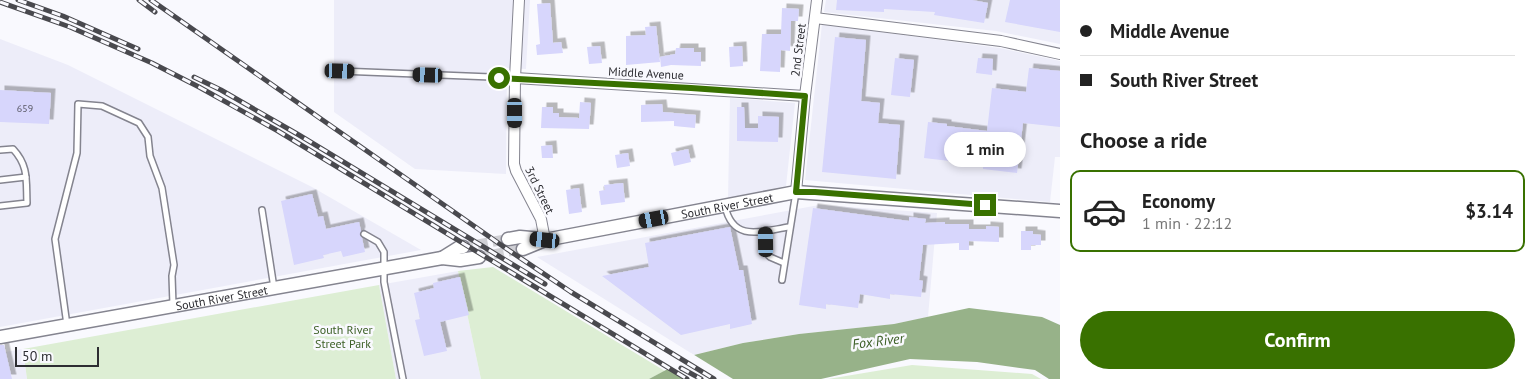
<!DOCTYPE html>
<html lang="en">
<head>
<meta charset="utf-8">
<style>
  body { margin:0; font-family:"PT Sans",sans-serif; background:#f6f6f6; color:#222; height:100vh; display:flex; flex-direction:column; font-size:19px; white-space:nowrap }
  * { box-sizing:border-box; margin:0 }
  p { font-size:16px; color:#767676 }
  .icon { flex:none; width:28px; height:28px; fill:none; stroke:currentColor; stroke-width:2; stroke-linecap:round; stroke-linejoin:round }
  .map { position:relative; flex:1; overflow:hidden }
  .drawer { display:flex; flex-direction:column; background:#fff; width:475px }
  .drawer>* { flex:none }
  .banner { display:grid; align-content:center; height:110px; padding:0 20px; background:#fff }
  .scale { position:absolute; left:15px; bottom:12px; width:84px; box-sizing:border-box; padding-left:5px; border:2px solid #2d2d32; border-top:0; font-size:14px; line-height:18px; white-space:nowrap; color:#2d2d32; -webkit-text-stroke:4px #f9f9fe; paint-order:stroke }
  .end { position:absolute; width:22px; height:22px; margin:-11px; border:6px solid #397100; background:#fff; box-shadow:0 0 0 2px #fff }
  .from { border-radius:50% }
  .bubble { position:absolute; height:35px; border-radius:18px; background:#fff; box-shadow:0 2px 8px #0003; font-size:16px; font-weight:700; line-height:35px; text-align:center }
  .car { position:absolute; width:15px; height:30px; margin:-15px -8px; border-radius:6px; box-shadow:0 0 4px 1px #0007; background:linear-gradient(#222 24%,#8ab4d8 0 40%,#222 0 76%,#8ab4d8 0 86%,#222 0) }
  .banner b { display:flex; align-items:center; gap:18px; height:48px; font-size:19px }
  .banner b+b { border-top:1px solid #e0e0e0 }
  .banner i { width:12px; height:12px; background:#222 }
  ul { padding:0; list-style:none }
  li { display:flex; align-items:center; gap:15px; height:82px; margin:0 10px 8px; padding:0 10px; border:2px solid transparent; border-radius:10px }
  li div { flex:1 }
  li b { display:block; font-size:19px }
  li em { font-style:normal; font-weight:700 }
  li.selected { border-color:#397100 }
  li>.icon { width:45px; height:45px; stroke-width:1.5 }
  h2 { padding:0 20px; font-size:22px; line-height:60px }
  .action { display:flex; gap:10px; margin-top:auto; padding:10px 20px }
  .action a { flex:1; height:58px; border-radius:30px; background:#397100; color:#fff; font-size:20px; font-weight:700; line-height:58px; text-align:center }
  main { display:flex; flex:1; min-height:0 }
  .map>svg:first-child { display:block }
  .built { fill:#ededf9 }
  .green { fill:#ddeed4 }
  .water { fill:#97b289 }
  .pier { fill:#f9f9fe }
  .building { fill:#d7d6fc; filter:url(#shadow) }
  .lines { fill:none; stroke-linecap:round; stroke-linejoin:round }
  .minor-tunnel { stroke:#d0d0d5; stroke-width:10; stroke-dasharray:10 5; stroke-linecap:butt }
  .service-casing { stroke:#84848f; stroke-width:8 }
  .minor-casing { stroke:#84848f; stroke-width:12 }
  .tertiary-casing { stroke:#84848f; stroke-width:15 }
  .service { stroke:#fff; stroke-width:5 }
  .minor { stroke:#fff; stroke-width:10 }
  .tertiary { stroke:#fff; stroke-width:12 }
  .rail-casing { stroke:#49494e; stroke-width:5 }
  .rail { stroke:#f9f9fe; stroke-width:3; stroke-dasharray:9; stroke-linecap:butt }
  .route { stroke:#397100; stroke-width:6 }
  .labels { text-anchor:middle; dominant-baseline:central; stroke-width:5; stroke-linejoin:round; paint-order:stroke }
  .number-label { font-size:10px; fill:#585764 }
  .street-label { font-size:12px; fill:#2d2d32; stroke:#f9f9fe }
  .park-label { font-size:12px; fill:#3e6128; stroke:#f9f9fe }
  .water-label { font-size:14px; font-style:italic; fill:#3c5f26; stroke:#f9f9fe }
</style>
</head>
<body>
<main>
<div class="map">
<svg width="1060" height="379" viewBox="0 0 1060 379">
  <defs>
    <filter id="shadow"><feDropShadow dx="4.5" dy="-4.5" stdDeviation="0" flood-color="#0004"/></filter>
  </defs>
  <rect width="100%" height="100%" fill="#f9f9fe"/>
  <g class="built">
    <polygon points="334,0 530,0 526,69 507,68 506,174 415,169 334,112"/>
    <polygon points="826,0 1060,0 1060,44 996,31 824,12"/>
    <polygon points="822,24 999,48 1060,61 1060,157 1055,157 1050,202 805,180"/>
    <polygon points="0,39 68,65 312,187 421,250 0,327"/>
    <polygon points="730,98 795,103 786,186 728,198"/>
    <polygon points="819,205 937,213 928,317 894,324 799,334 743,343 694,355 537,257"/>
    <polygon points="458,271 481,379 396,379 379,285"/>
    <polygon points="23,349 27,379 0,379 0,353"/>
  </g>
  <g class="green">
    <polygon points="493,267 665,371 649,379 481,379 458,271"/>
    <polygon points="379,285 396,379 27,379 23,349"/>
    <polygon points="912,365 1032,374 1041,379 828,379"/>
  </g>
  <polygon class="water" points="969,308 1042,317 1060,325 1060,379 1049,379 1035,370 977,362 910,359 821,379 649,379 694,355 743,343 799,334 894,324"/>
  <polygon class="pier" points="691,353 733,379 686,379 666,367"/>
  <g class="building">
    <polygon points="837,0 972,0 988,3 984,23 934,15 935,12 884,9 884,12 836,10"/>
    <polygon points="1010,0 1060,0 1060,32 1005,22"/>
    <polygon points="550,3 553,43 561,42 563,53 537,55 536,45 540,44 537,4"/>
    <polygon points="782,8 799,9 798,21 791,21 790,51 781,50 780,72 760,71 762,34 781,34"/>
    <polygon points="656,26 660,62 626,65 626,36 646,35 645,27"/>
    <polygon points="835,37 866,40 861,101 880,103 878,123 900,125 896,179 822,172"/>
    <polygon points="600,46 602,63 589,64 587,47"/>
    <polygon points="742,46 743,66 730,67 729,47"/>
    <polygon points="676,48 694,48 694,52 701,52 701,66 671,65 661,67 660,57 675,54"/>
    <polygon points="895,58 914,60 910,97 891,95"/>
    <polygon points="978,58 993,59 992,75 976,73"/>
    <polygon points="1029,68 1060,71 1060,127 1023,123 1017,173 983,169 983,167 957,164 958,162 924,158 928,122 947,124 947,126 987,131 992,88 1026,92"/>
    <polygon points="0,90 51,93 49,124 0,122"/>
    <polygon points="580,102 591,103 589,129 541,128 542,107 553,107 553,113 559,113 559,117 579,118"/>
    <polygon points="662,104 663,112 696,115 695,128 674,126 674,121 641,122 641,105"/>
    <polygon points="737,107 744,107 745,128 758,128 758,116 779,117 778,142 737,141"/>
    <polygon points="552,145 553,158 542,158 541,146"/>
    <polygon points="688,149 691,162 674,166 671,153"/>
    <polygon points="628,153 630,166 617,168 615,155"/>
    <polygon points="623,183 625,202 601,205 599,191 605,190 604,185"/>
    <polygon points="579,188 582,212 569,214 566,190"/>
    <polygon points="312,194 318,217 323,216 326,229 359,222 361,231 360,234 362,238 365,252 343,257 341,251 323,255 324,258 294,265 281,201"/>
    <polygon points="813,208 909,221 909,217 926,219 925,223 945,222 945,224 969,224 969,229 986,229 986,226 999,227 999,242 969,241 969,250 959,250 959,243 923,245 919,280 923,281 921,297 890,294 890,299 860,294 858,308 826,304 826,309 799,305"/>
    <polygon points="730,227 739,270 743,270 752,324 730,329 730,324 681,335 602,276 649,267 645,243"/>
    <polygon points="1021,231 1033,231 1033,234 1041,235 1041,245 1031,245 1031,250 1021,250"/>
    <polygon points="460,277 469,315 440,322 447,351 424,356 415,320 420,319 414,293 434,288 433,283"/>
    <polygon points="0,345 4,345 12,379 0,379"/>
  </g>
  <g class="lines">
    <g class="minor-tunnel">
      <polyline points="463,247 508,239"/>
      <polyline points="479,257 523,249"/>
    </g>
    <g class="service-casing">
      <g id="service">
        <polyline points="340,71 515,78"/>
        <path d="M0,150L13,149C29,166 26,181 27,203L0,206"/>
        <polyline points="0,180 26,177"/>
        <path d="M725,206C733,243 762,231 789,227"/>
        <polyline points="262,210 274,288"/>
        <polyline points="766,230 766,253 770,257 784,263"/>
        <polyline points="364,234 378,242 384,252 384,282 403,379"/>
        <polyline points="782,280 796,192"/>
        <polyline points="67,325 55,239 77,153 78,104 102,106 139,123 148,137 150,156 162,188 174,265 172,276 173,305"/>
      </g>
    </g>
    <g class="minor-casing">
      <g id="minor">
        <polyline points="519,0 515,78 514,164 516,171 541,219 545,240"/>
        <polyline points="815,18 1001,41 1060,54"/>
        <polyline points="515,78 805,96"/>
        <polyline points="796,192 805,96 817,0"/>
      </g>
    </g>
    <g class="tertiary-casing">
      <g id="tertiary">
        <polyline points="508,239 520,237 542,239"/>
        <path id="s1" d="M523,249L545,240L796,192L1060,211"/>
        <polyline points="442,258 458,248 463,247"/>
        <path id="s2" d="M0,337L442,258L460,260L479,257"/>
      </g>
    </g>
    <use href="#service" class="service"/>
    <use href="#minor" class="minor"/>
    <use href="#tertiary" class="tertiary"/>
    <g class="rail-casing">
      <g id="rail">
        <polyline points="18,0 63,16 138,49"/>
        <polyline points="139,0 155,12"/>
        <polyline points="151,0 504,247 571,292 714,379"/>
        <polyline points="0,2 70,27 152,63 199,87 278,131 687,379"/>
        <polyline points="194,77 221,90 299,135 545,284"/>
        <polyline points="681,368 701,379"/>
      </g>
    </g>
    <use href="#rail" class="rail"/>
  </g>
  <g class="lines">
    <polyline class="route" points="499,78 691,88 805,96 796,192 815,192 985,205"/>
  </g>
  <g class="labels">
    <g class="number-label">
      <text x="25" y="108">659</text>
    </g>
    <g class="street-label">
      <text transform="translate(798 50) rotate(-83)">2nd Street</text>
      <text transform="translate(646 73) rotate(3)">Middle Avenue</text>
      <text transform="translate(540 190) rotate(64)">3rd Street</text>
      <text stroke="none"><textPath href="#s1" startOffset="209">South River Street</textPath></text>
      <text stroke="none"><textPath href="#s2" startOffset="225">South River Street</textPath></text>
    </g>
    <g class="park-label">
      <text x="343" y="329">South River<tspan x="343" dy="14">Street Park</tspan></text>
    </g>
    <g class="water-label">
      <text transform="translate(878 341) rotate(-7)">Fox River</text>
    </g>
  </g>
</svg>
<div class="scale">50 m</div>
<i class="end from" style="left:499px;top:78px"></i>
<i class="end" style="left:985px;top:205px"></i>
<div class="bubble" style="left:944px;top:132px;width:82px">1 min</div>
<i class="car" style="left:340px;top:71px;rotate:92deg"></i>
<i class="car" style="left:428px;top:75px;rotate:272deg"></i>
<i class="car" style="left:515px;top:113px;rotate:180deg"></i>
<i class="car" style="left:654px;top:219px;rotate:259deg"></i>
<i class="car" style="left:545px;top:240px;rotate:276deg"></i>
<i class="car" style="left:766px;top:242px;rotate:359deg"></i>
</div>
<section class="drawer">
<div class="banner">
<b><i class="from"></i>Middle Avenue</b>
<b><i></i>South River Street</b>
</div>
<h2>Choose a ride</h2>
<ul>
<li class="selected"><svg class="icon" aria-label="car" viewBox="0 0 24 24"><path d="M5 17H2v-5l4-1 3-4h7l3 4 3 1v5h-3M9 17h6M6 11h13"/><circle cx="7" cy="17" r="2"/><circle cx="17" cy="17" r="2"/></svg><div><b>Economy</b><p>1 min · 22:12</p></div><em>$3.14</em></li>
</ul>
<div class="action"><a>Confirm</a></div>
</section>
</main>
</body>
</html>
